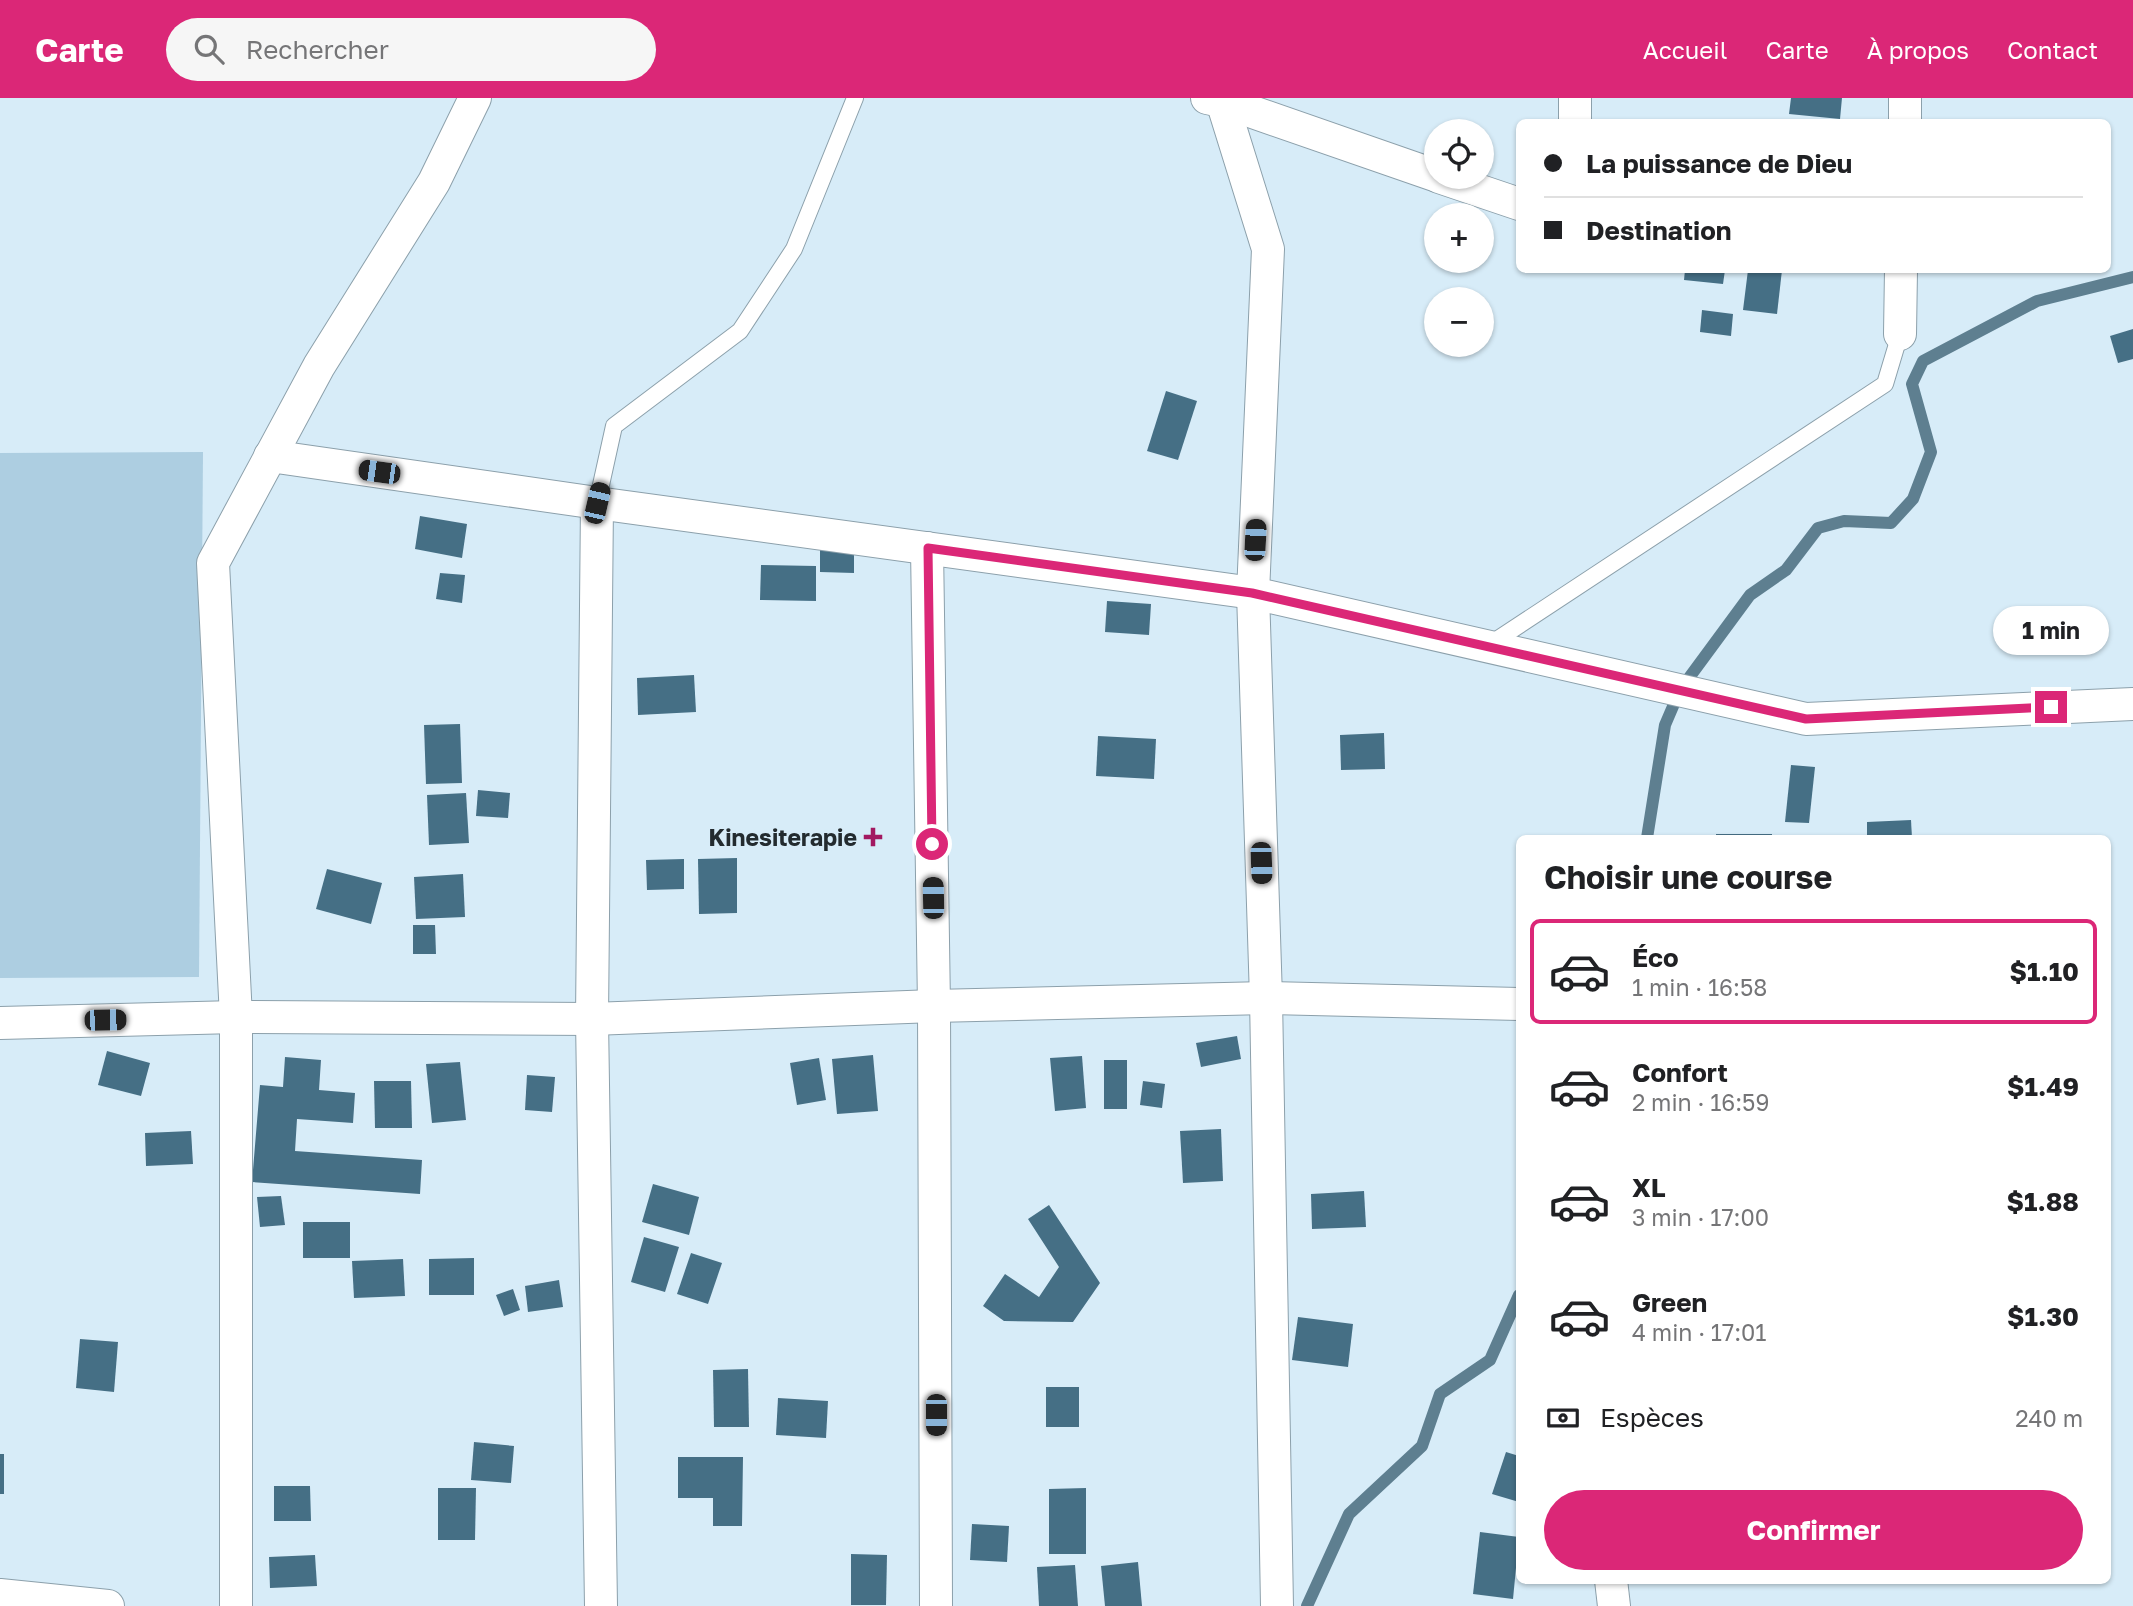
<!DOCTYPE html>
<html lang="fr">
<head>
<meta charset="utf-8">
<style>
  body { margin:0; font-family:"Golos Text",sans-serif; background:#f6f6f6; color:#202124; height:100vh; display:flex; flex-direction:column; font-size:26px; white-space:nowrap }
  * { box-sizing:border-box; margin:0 }
  p { font-size:23px; color:#757577 }
  .icon { flex:none; width:38px; height:38px; fill:none; stroke:currentColor; stroke-width:2; stroke-linecap:round; stroke-linejoin:round }
  .map { position:relative; flex:1; overflow:hidden }
  .details { position:absolute; left:1516px; top:737px; width:595px; height:749px; display:flex; flex-direction:column; background:#fff; border-radius:10px; box-shadow:0 2px 5px #0004 }
  .details>* { flex:none }
  .guide { position:absolute; left:1516px; top:21px; width:595px; height:154px; border-radius:10px; box-shadow:0 2px 5px #0004; display:grid; align-content:center; height:154px; padding:0 28px; background:#fff }
  .buttons { position:absolute; left:1424px; top:21px; display:grid; gap:14px }
  .buttons a { display:grid; place-items:center; width:70px; height:70px; border-radius:50%; background:#fff; box-shadow:0 2px 5px #0004; font-size:35px }
  .end { position:absolute; width:32px; height:32px; margin:-16px; border:9px solid #db2777; background:#fff; box-shadow:0 0 0 4px #fff }
  .from { border-radius:50% }
  .bubble { position:absolute; height:49px; border-radius:24px; background:#fff; box-shadow:0 2px 5px #0004; font-size:23px; font-weight:700; line-height:49px; text-align:center }
  .car { position:absolute; width:21px; height:42px; margin:-21px -10px; border-radius:9px; box-shadow:0 0 5px 2px #0007; background:linear-gradient(#222 24%,#8ab4d8 0 40%,#222 0 76%,#8ab4d8 0 86%,#222 0) }
  .guide b { display:flex; align-items:center; gap:24px; height:66px; font-size:26px }
  .guide b+b { border-top:2px solid #e0e0e0 }
  .guide i { width:18px; height:18px; background:#202124 }
  ul { padding:0; list-style:none }
  li { display:flex; align-items:center; gap:21px; height:105px; margin:0 14px 10px; padding:0 14px; border:4px solid transparent; border-radius:10px }
  li div { flex:1 }
  li b { display:block; font-size:26px }
  li em { font-style:normal; font-weight:700 }
  li.current { border-color:#db2777 }
  li>.icon { width:63px; height:63px; stroke-width:1.5 }
  h2 { padding:0 28px; font-size:32px; line-height:84px }
  .pay { display:flex; align-items:center; gap:18px; height:77px; padding:0 28px; font-size:26px }
  .pay p { margin-inline-start:auto }
  .primary-button { display:flex; gap:14px; margin-top:auto; padding:14px 28px }
  .primary-button a { flex:1; height:80px; border-radius:42px; background:#db2777; color:#fff; font-size:28px; font-weight:700; line-height:80px; text-align:center }
  header { display:flex; align-items:center; gap:42px; box-sizing:border-box; height:98px; padding:0 35px; background:#db2777; color:#fff }
  header strong { font-size:33px }
  nav { display:flex; gap:38px; margin-inline-start:auto; font-size:24px }
  .search { width:490px; height:63px; background:#f6f6f6; display:flex; align-items:center; gap:18px; box-sizing:border-box; padding:0 24px; border-radius:38px; color:#757577; font-size:26px }
  .map>svg:first-child { display:block }
  .green { fill:#adcee1 }
  .lines { fill:none; stroke-linecap:round; stroke-linejoin:round }
  .stream { stroke:#5e7f90; stroke-width:12 }
  .building { fill:#456f85 }
  .service-casing { stroke:#8ca0ab; stroke-width:18 }
  .minor-casing { stroke:#8ca0ab; stroke-width:34 }
  .service { stroke:#fff; stroke-width:16 }
  .minor { stroke:#fff; stroke-width:32 }
  .route { stroke:#db2777; stroke-width:9 }
  .poi-dot { fill:#a21861; stroke:#d7ecf8; stroke-width:2.5 }
  .labels { text-anchor:middle; dominant-baseline:central; stroke-width:7; stroke-linejoin:round; paint-order:stroke }
  .poi-label { font-size:23px; font-weight:bold; fill:#232b2f; stroke:#d7ecf8; text-anchor:end }
</style>
</head>
<body>
<header>
<strong>Carte</strong>
<div class="search"><svg class="icon" aria-label="search" viewBox="0 0 24 24"><circle cx="10" cy="10" r="6"/><path d="M15 15l6 6"/></svg>Rechercher</div>
<nav><a>Accueil</a><a>Carte</a><a>À propos</a><a>Contact</a></nav>
</header>
<div class="map">
<svg width="2133" height="1508" viewBox="0 0 2133 1508">
  <rect width="100%" height="100%" fill="#d7ecf8"/>
  <polygon class="green" points="203,354 199,879 0,880 0,355"/>
  <g class="lines">
    <g class="stream">
      <polyline points="1647,740 1665,627 1680,592 1750,497 1786,472 1818,430 1844,423 1891,425 1913,401 1931,354 1912,286 1923,263 2037,203 2133,179"/>
      <polyline points="1307,1508 1349,1416 1422,1348 1440,1296 1490,1262 1519,1197"/>
    </g>
  </g>
  <g class="building">
    <polygon points="1791,0 1842,0 1840,21 1789,16"/>
    <polygon points="1685,172 1725,172 1723,186 1684,182"/>
    <polygon points="1748,172 1782,172 1777,216 1743,212"/>
    <polygon points="1702,212 1733,216 1731,238 1700,234"/>
    <polygon points="2133,231 2133,261 2118,265 2110,238"/>
    <polygon points="1166,293 1197,303 1178,362 1147,353"/>
    <polygon points="420,418 467,426 462,460 415,451"/>
    <polygon points="820,452 854,453 854,475 820,474"/>
    <polygon points="761,467 816,468 816,503 760,502"/>
    <polygon points="440,475 465,477 462,505 436,501"/>
    <polygon points="1107,503 1151,506 1149,537 1105,534"/>
    <polygon points="694,577 696,614 638,617 637,580"/>
    <polygon points="460,626 462,685 426,686 424,627"/>
    <polygon points="1384,635 1385,671 1341,672 1340,637"/>
    <polygon points="1098,638 1156,641 1154,681 1096,678"/>
    <polygon points="1791,667 1815,669 1809,725 1785,724"/>
    <polygon points="478,692 510,695 508,720 476,718"/>
    <polygon points="466,695 469,745 429,747 427,697"/>
    <polygon points="1911,722 1912,740 1867,740 1867,724"/>
    <rect x="1716" y="736" width="56" height="4"/>
    <polygon points="1848,737 1849,740 1830,740 1830,738"/>
    <polygon points="737,760 737,815 699,816 698,761"/>
    <polygon points="684,761 684,791 647,792 646,762"/>
    <polygon points="327,771 382,785 371,826 316,811"/>
    <polygon points="463,776 465,819 416,821 414,779"/>
    <polygon points="413,827 435,827 436,856 413,856"/>
    <polygon points="1237,938 1241,961 1201,969 1196,945"/>
    <polygon points="107,953 150,965 141,998 98,987"/>
    <polygon points="873,957 878,1013 837,1016 832,961"/>
    <polygon points="1082,958 1086,1010 1055,1013 1050,960"/>
    <polygon points="285,959 321,962 319,992 355,995 353,1025 297,1021 295,1053 422,1062 420,1096 252,1084 260,987 283,989"/>
    <polygon points="819,960 826,1002 797,1007 790,965"/>
    <rect x="1104" y="962" width="23" height="49"/>
    <polygon points="460,964 466,1022 432,1025 426,966"/>
    <polygon points="527,977 555,979 552,1014 525,1012"/>
    <polygon points="374,983 411,983 412,1030 375,1030"/>
    <polygon points="1143,983 1165,986 1162,1010 1140,1007"/>
    <polygon points="1221,1031 1223,1083 1183,1085 1180,1033"/>
    <polygon points="191,1033 193,1066 146,1068 145,1035"/>
    <polygon points="653,1086 699,1099 689,1137 642,1124"/>
    <polygon points="1364,1093 1366,1129 1312,1131 1311,1096"/>
    <polygon points="281,1098 285,1127 260,1129 257,1099"/>
    <polygon points="1049,1107 1100,1185 1073,1224 1004,1223 983,1208 1005,1176 1039,1199 1059,1169 1028,1121"/>
    <rect x="303" y="1124" width="47" height="36"/>
    <polygon points="644,1139 679,1149 665,1194 631,1184"/>
    <polygon points="691,1155 722,1165 708,1206 677,1196"/>
    <polygon points="474,1160 474,1197 429,1197 429,1161"/>
    <polygon points="403,1161 405,1198 354,1200 352,1163"/>
    <polygon points="559,1182 563,1209 528,1214 525,1188"/>
    <polygon points="513,1191 520,1212 504,1218 496,1197"/>
    <polygon points="1298,1219 1353,1226 1348,1269 1292,1262"/>
    <polygon points="80,1241 118,1244 114,1294 76,1290"/>
    <polygon points="748,1271 749,1329 714,1329 713,1272"/>
    <rect x="1046" y="1289" width="33" height="40"/>
    <polygon points="778,1300 828,1303 826,1340 776,1337"/>
    <polygon points="474,1344 514,1348 511,1385 471,1382"/>
    <polygon points="1506,1354 1519,1358 1519,1404 1492,1396"/>
    <rect x="0" y="1356" width="4" height="40"/>
    <polygon points="678,1359 743,1359 742,1428 713,1428 713,1400 678,1400"/>
    <polygon points="274,1388 310,1388 311,1423 274,1423"/>
    <polygon points="438,1390 476,1390 475,1442 438,1442"/>
    <polygon points="1086,1390 1086,1456 1049,1456 1049,1391"/>
    <polygon points="972,1426 1009,1428 1007,1464 970,1462"/>
    <polygon points="1480,1434 1519,1439 1513,1501 1473,1496"/>
    <polygon points="851,1456 887,1457 886,1507 851,1507"/>
    <polygon points="315,1457 317,1488 270,1490 269,1459"/>
    <polygon points="1138,1464 1142,1508 1105,1508 1101,1468"/>
    <polygon points="1075,1467 1078,1508 1039,1508 1037,1469"/>
  </g>
  <g class="lines">
    <g class="service-casing">
      <g id="service">
        <polyline points="597,405 614,328 740,233 794,151 855,0"/>
        <polyline points="1489,547 1885,286 1900,236"/>
      </g>
    </g>
    <g class="minor-casing">
      <g id="minor">
        <polyline points="1207,0 1221,3 1437,78"/>
        <polyline points="1221,0 1268,151 1253,495 1266,900 1277,1508"/>
        <polyline points="1575,0 1575,24"/>
        <polyline points="1905,24 1905,0"/>
        <polyline points="1439,79 1519,106"/>
        <polyline points="1900,236 1901,172"/>
        <polyline points="270,358 597,405 1253,495 1806,621 2133,606"/>
        <polyline points="597,405 592,921 601,1508"/>
        <polyline points="927,450 934,908 936,1508"/>
        <polyline points="0,925 236,919 592,921 934,908 1266,900 1519,906"/>
        <polyline points="1611,1482 1614,1508"/>
        <polyline points="0,1497 108,1508"/>
        <polyline points="236,1508 236,919 213,465 319,268 434,84 475,0"/>
      </g>
    </g>
    <use href="#service" class="service"/>
    <use href="#minor" class="minor"/>
  </g>
  <g class="lines">
    <polyline class="route" points="932,746 928,450 1252,495 1806,621 2051,609"/>
  </g>
  <path class="poi-dot" d="M869.5 728.5h7v7h7v7h-7v7h-7v-7h-7v-7h7z"/>
  <g class="labels">
    <g class="poi-label">
      <text x="857" y="739">Kinesiterapie</text>
    </g>
  </g>
</svg>
<div class="buttons">
<a><svg class="icon" aria-label="locate" viewBox="0 0 24 24"><circle cx="12" cy="12" r="6"/><path d="M12 2v4M12 18v4M2 12h4M18 12h4"/></svg></a>
<a>+</a>
<a>−</a>
</div>
<i class="end from" style="left:932px;top:746px"></i>
<i class="end" style="left:2051px;top:609px"></i>
<div class="bubble" style="left:1993px;top:508px;width:116px">1 min</div>
<i class="car" style="left:379px;top:374px;rotate:278deg"></i>
<i class="car" style="left:597px;top:405px;rotate:13deg"></i>
<i class="car" style="left:1255px;top:442px;rotate:3deg"></i>
<i class="car" style="left:1261px;top:765px;rotate:178deg"></i>
<i class="car" style="left:933px;top:800px;rotate:359deg"></i>
<i class="car" style="left:105px;top:922px;rotate:89deg"></i>
<i class="car" style="left:936px;top:1317px;rotate:180deg"></i>
<div class="guide">
<b><i class="from"></i>La puissance de Dieu</b>
<b><i></i>Destination</b>
</div>
<section class="details">
<h2>Choisir une course</h2>
<ul>
<li class="current"><svg class="icon" aria-label="car" viewBox="0 0 24 24"><path d="M5 17H2v-5l4-1 3-4h7l3 4 3 1v5h-3M9 17h6M6 11h13"/><circle cx="7" cy="17" r="2"/><circle cx="17" cy="17" r="2"/></svg><div><b>Éco</b><p>1 min · 16:58</p></div><em>$1.10</em></li>
<li><svg class="icon" aria-label="car" viewBox="0 0 24 24"><path d="M5 17H2v-5l4-1 3-4h7l3 4 3 1v5h-3M9 17h6M6 11h13"/><circle cx="7" cy="17" r="2"/><circle cx="17" cy="17" r="2"/></svg><div><b>Confort</b><p>2 min · 16:59</p></div><em>$1.49</em></li>
<li><svg class="icon" aria-label="car" viewBox="0 0 24 24"><path d="M5 17H2v-5l4-1 3-4h7l3 4 3 1v5h-3M9 17h6M6 11h13"/><circle cx="7" cy="17" r="2"/><circle cx="17" cy="17" r="2"/></svg><div><b>XL</b><p>3 min · 17:00</p></div><em>$1.88</em></li>
<li><svg class="icon" aria-label="car" viewBox="0 0 24 24"><path d="M5 17H2v-5l4-1 3-4h7l3 4 3 1v5h-3M9 17h6M6 11h13"/><circle cx="7" cy="17" r="2"/><circle cx="17" cy="17" r="2"/></svg><div><b>Green</b><p>4 min · 17:01</p></div><em>$1.30</em></li>
</ul>
<div class="pay"><svg class="icon" aria-label="cash" viewBox="0 0 24 24"><path d="M3 7h18v10H3z"/><circle cx="12" cy="12" r="2"/></svg>Espèces<p>240 m</p></div>
<div class="primary-button"><a>Confirmer</a></div>
</section>
</div>
</body>
</html>
